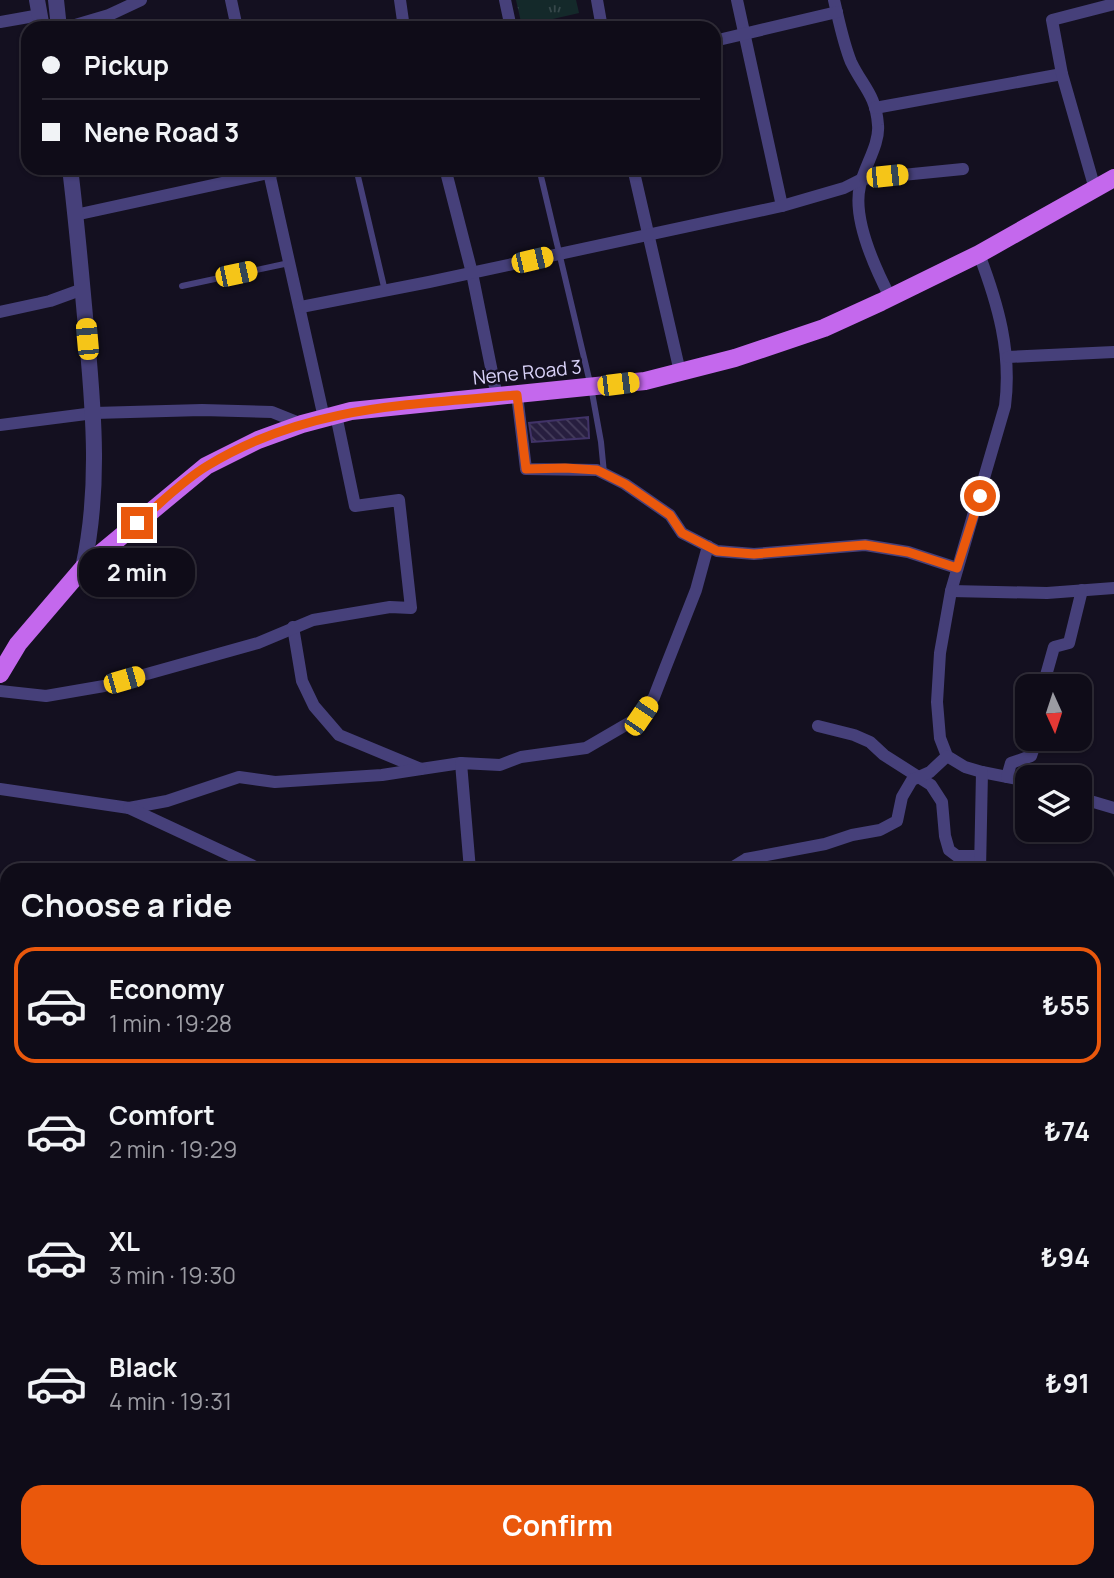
<!DOCTYPE html>
<html lang="en">
<head>
<meta charset="utf-8">
<style>
  body { margin:0; font-family:Manrope,sans-serif; background:#181521; color:#f1f3f6; height:100vh; display:flex; flex-direction:column; font-size:26px; white-space:nowrap }
  * { box-sizing:border-box; margin:0 }
  p { font-size:23px; color:#9b9ba2 }
  .icon { flex:none; width:38px; height:38px; fill:none; stroke:currentColor; stroke-width:2; stroke-linecap:round; stroke-linejoin:round }
  .map { position:relative; flex:1; overflow:hidden }
  .side { position:absolute; left:0px; top:863px; width:1115px; height:716px; display:flex; flex-direction:column; background:#0f0c18; border-radius:21px 21px 0 0; box-shadow:0 2px 5px #0004,0 0 0 2px #2f2c37 }
  .side>* { flex:none }
  .banner { position:absolute; left:21px; top:21px; width:700px; height:154px; border-radius:21px; box-shadow:0 2px 5px #0004,0 0 0 2px #2f2c37; display:grid; align-content:center; height:154px; padding:0 21px; background:#0f0c18 }
  .needle { width:46px; rotate:177deg }
  .tools { position:absolute; left:1015px; top:674px; display:grid; gap:14px }
  .tools a { display:grid; place-items:center; width:77px; height:77px; border-radius:14px; background:#0f0c18; box-shadow:0 2px 5px #0004,0 0 0 2px #2f2c37; font-size:35px }
  .end { position:absolute; width:32px; height:32px; margin:-16px; border:9px solid #ea580c; background:#fff; box-shadow:0 0 0 4px #fff }
  .from { border-radius:50% }
  .bubble { position:absolute; height:49px; border-radius:21px; background:#0f0c18; box-shadow:0 2px 5px #0004,0 0 0 2px #2f2c37; font-size:23px; font-weight:700; line-height:49px; text-align:center }
  .car { position:absolute; width:21px; height:42px; margin:-21px -10px; border-radius:9px; box-shadow:0 0 5px 2px #0007; background:linear-gradient(#f5c518 24%,#345 0 40%,#f5c518 0 76%,#345 0 86%,#f5c518 0) }
  .banner b { display:flex; align-items:center; gap:24px; height:66px; font-size:26px }
  .banner b+b { border-top:2px solid #2f2c37 }
  .banner i { width:18px; height:18px; background:#f1f3f6 }
  ul { padding:0; list-style:none }
  li { display:flex; align-items:center; gap:21px; height:116px; margin:0 14px 10px; padding:0 7px; border:4px solid transparent; border-radius:21px }
  li div { flex:1 }
  li b { display:block; font-size:26px }
  li em { font-style:normal; font-weight:700 }
  li.active { border-color:#ea580c }
  li>.icon { width:63px; height:63px; stroke-width:1.5 }
  h2 { padding:0 21px; font-size:32px; line-height:84px }
  .cta { display:flex; gap:14px; margin-top:auto; padding:14px 21px }
  .cta a { flex:1; height:80px; border-radius:21px; background:#ea580c; color:#fff; font-size:28px; font-weight:700; line-height:80px; text-align:center }
  .map>svg:first-child { display:block }
  .park { fill:url(#park-tufts) }
  .lines { fill:none; stroke-linecap:round; stroke-linejoin:round }
  .stream { stroke:#132241; stroke-width:4.5 }
  .building { fill:url(#building-back-hatch); stroke:#413368; stroke-width:2 }
  .service { stroke:#46407a; stroke-width:6 }
  .minor { stroke:#46407a; stroke-width:12 }
  .tertiary { stroke:#46407a; stroke-width:16 }
  .primary { stroke:#c468ed; stroke-width:18 }
  .route { stroke:#ea580c; stroke-width:9 }
  .labels { text-anchor:middle; dominant-baseline:central; stroke-width:5; stroke-linejoin:round; paint-order:stroke }
  .street-label { font-size:19px; fill:#dbd4fa; stroke:#141020 }
</style>
</head>
<body>
<div class="map">
<svg width="1114" height="1578" viewBox="0 0 1114 1578">
  <defs>
    <pattern id="park-tufts" width="24" height="20" patternUnits="userSpaceOnUse" patternTransform="scale(1.75)"><rect width="24" height="20" fill="#14292a"/><path d="M3 7l-1-3M5 7V3M7 7l1-3M15 17l-1-3M17 17v-4M19 17l1-3" fill="none" stroke="#36474a"/></pattern>
    <pattern id="building-back-hatch" width="6" height="6" patternUnits="userSpaceOnUse" patternTransform="scale(1.75)"><rect width="6" height="6" fill="#271e3f"/><path d="M-1 5l2 2M0 0l6 6M5-1l2 2" fill="none" stroke="#463e5c"/></pattern>
  </defs>
  <rect width="100%" height="100%" fill="#141020"/>
  <polygon class="park" points="516,0 576,0 579,13 522,26"/>
  <g class="lines">
    <g class="stream">
      <polyline points="0,1350 7,1350"/>
      <polyline points="1108,1386 1114,1390"/>
    </g>
  </g>
  <polygon class="building" points="588,417 589,438 532,442 529,423"/>
  <g class="lines">
    <g class="service">
      <polyline points="356,168 385,291"/>
      <polyline points="539,168 591,387 601,442 604,473"/>
      <polyline points="182,286 289,263"/>
      <polyline points="1108,1117 1114,1090"/>
      <polyline points="1108,1546 1114,1539"/>
      <polyline points="593,1578 599,1572"/>
      <polyline points="1079,1578 1085,1572"/>
    </g>
    <g class="minor">
      <polyline points="231,0 237,28"/>
      <polyline points="400,0 404,28"/>
      <polyline points="505,0 511,28"/>
      <polyline points="597,0 602,28"/>
      <polyline points="737,0 782,206"/>
      <path d="M834,0C839,21 843,42 851,62C863,87 876,95 878,125C880,144 864,167 860,186C852,219 875,268 890,297"/>
      <polyline points="0,22 40,15"/>
      <polyline points="65,28 109,15 141,0"/>
      <polyline points="714,41 837,12"/>
      <polyline points="875,108 1062,74"/>
      <polyline points="268,168 324,418"/>
      <polyline points="445,168 472,273 497,397"/>
      <polyline points="633,168 680,372"/>
      <polyline points="1095,189 1062,74 1052,20 1114,4"/>
      <polyline points="75,215 291,168"/>
      <path d="M979,254C998,304 1012,352 1005,406L951,591L940,653L937,702L940,738L947,756L965,767L982,772L1027,781"/>
      <polyline points="301,307 429,282 782,206 844,188 862,179 963,169"/>
      <polyline points="0,312 50,301 83,289"/>
      <polyline points="1008,357 1114,352"/>
      <polyline points="517,395 526,469 597,470 625,484 670,515 682,533 717,551 754,554 865,545 908,552 957,568"/>
      <polyline points="0,425 94,413 202,410 272,412 302,424"/>
      <polyline points="951,591 1047,593 1114,588"/>
      <polyline points="293,627 302,681 314,706 339,735 421,769 461,763"/>
      <polyline points="1043,686 1054,647 1069,643 1082,590"/>
      <polyline points="0,691 46,696 104,686 258,643 313,620 390,607 411,608 399,500 355,506 336,415"/>
      <polyline points="818,726 854,735 870,742 884,755 931,785 942,802 945,836 949,850 957,856 980,856"/>
      <polyline points="1007,777 1011,763 1031,756 1037,738"/>
      <polyline points="0,789 129,808 167,801 239,777 275,782 382,775 421,769"/>
      <polyline points="1080,798 1114,808"/>
      <polyline points="129,808 262,870"/>
      <polyline points="470,870 461,763 500,765 521,757 586,748 641,716 654,697 666,666 696,590 708,546"/>
      <polyline points="728,870 746,859 825,844 852,835 880,830 897,821 902,797 912,780 930,772 947,756"/>
      <polyline points="980,870 982,772"/>
      <polyline points="1108,1042 1114,1041"/>
      <polyline points="0,1070 7,1069"/>
    </g>
    <g class="tertiary">
      <polyline points="37,0 42,28"/>
      <polyline points="56,0 59,28"/>
      <path d="M70,168C77,225 82,282 87,339C94,415 100,492 83,568"/>
    </g>
    <g class="primary">
      <polyline points="0,674 18,644 83,568 206,466 258,440 302,424 351,411 645,381 735,358 824,328 881,302 979,254 1114,178"/>
      <polyline points="0,1302 7,1327"/>
      <polyline points="70,1572 72,1578"/>
    </g>
  </g>
  <g class="lines">
    <path class="route" d="M137,523C160,504 182,481 207,466C305,406 407,405 517,395L526,469L565,468L597,470L625,484L670,515L682,533L717,551L754,554L865,545L908,552L957,568L980,496"/>
  </g>
  <g class="labels">
    <g class="street-label">
      <text transform="translate(527 372) rotate(-6)">Nene Road 3</text>
    </g>
  </g>
</svg>
<div class="tools">
<a><svg class="needle" viewBox="-14 -14 28 28"><path d="M0-13l5 13h-10z" fill="#e53935"/><path d="M0 13l5-13h-10z" fill="#9b9ba2"/></svg></a>
<a><svg class="icon" aria-label="layers" viewBox="0 0 24 24"><path d="M12 4l9 5-9 5-9-5zM3 14l9 5 9-5"/></svg></a>
</div>
<i class="end from" style="left:980px;top:496px"></i>
<i class="end" style="left:137px;top:523px"></i>
<div class="bubble" style="left:79px;top:548px;width:116px">2 min</div>
<i class="car" style="left:887px;top:176px;rotate:84deg"></i>
<i class="car" style="left:532px;top:260px;rotate:77deg"></i>
<i class="car" style="left:236px;top:274px;rotate:78deg"></i>
<i class="car" style="left:87px;top:339px;rotate:355deg"></i>
<i class="car" style="left:618px;top:384px;rotate:83deg"></i>
<i class="car" style="left:124px;top:680px;rotate:74deg"></i>
<i class="car" style="left:641px;top:716px;rotate:34deg"></i>
<div class="banner">
<b><i class="from"></i>Pickup</b>
<b><i></i>Nene Road 3</b>
</div>
<section class="side">
<h2>Choose a ride</h2>
<ul>
<li class="active"><svg class="icon" aria-label="car" viewBox="0 0 24 24"><path d="M5 17H2v-5l4-1 3-4h7l3 4 3 1v5h-3M9 17h6M6 11h13"/><circle cx="7" cy="17" r="2"/><circle cx="17" cy="17" r="2"/></svg><div><b>Economy</b><p>1 min · 19:28</p></div><em>₺55</em></li>
<li><svg class="icon" aria-label="car" viewBox="0 0 24 24"><path d="M5 17H2v-5l4-1 3-4h7l3 4 3 1v5h-3M9 17h6M6 11h13"/><circle cx="7" cy="17" r="2"/><circle cx="17" cy="17" r="2"/></svg><div><b>Comfort</b><p>2 min · 19:29</p></div><em>₺74</em></li>
<li><svg class="icon" aria-label="car" viewBox="0 0 24 24"><path d="M5 17H2v-5l4-1 3-4h7l3 4 3 1v5h-3M9 17h6M6 11h13"/><circle cx="7" cy="17" r="2"/><circle cx="17" cy="17" r="2"/></svg><div><b>XL</b><p>3 min · 19:30</p></div><em>₺94</em></li>
<li><svg class="icon" aria-label="car" viewBox="0 0 24 24"><path d="M5 17H2v-5l4-1 3-4h7l3 4 3 1v5h-3M9 17h6M6 11h13"/><circle cx="7" cy="17" r="2"/><circle cx="17" cy="17" r="2"/></svg><div><b>Black</b><p>4 min · 19:31</p></div><em>₺91</em></li>
</ul>
<div class="cta"><a>Confirm</a></div>
</section>
</div>
</body>
</html>
